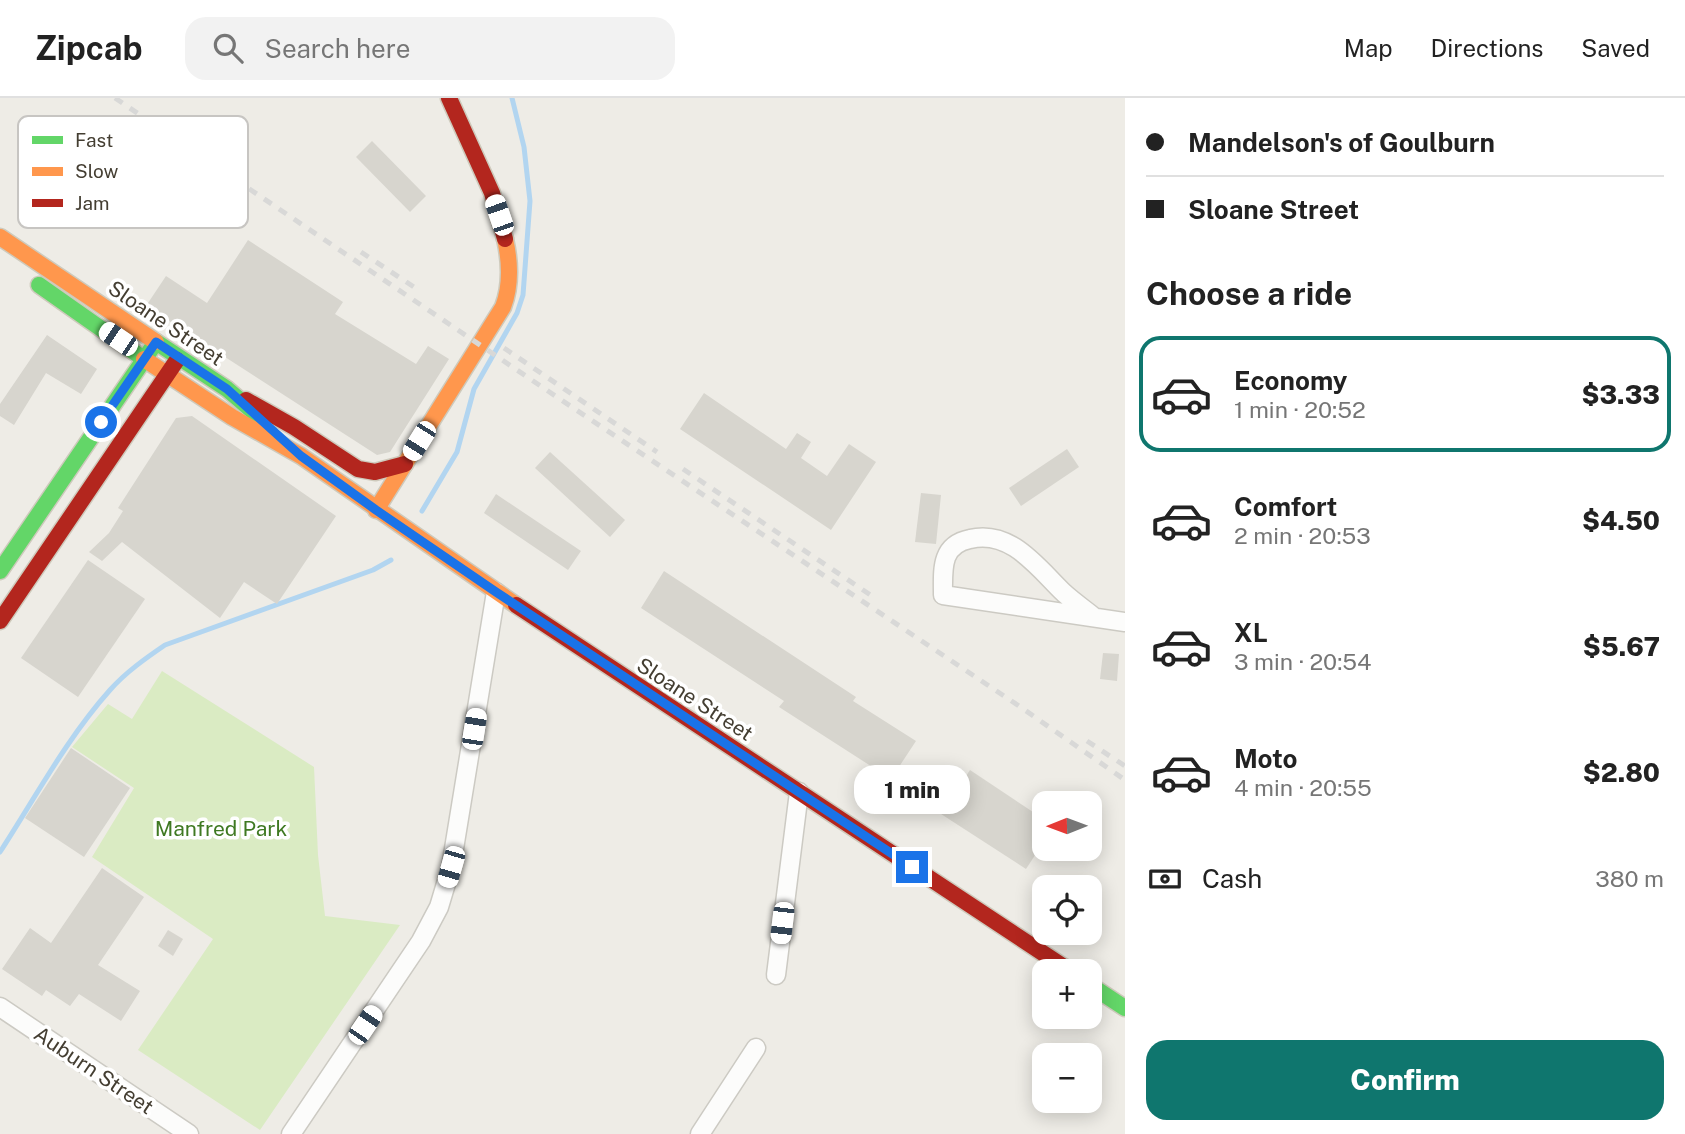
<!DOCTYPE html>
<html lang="en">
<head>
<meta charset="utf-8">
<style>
  body { margin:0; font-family:"Public Sans",sans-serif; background:#f2f2f2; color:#222; height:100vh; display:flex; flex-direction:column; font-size:26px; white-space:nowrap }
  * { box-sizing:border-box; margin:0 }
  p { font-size:23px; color:#767676 }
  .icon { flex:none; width:38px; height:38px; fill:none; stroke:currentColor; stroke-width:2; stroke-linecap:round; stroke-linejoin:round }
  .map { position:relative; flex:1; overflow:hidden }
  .panel { display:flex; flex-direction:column; background:#fff; width:560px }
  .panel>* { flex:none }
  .guide { display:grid; align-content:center; height:154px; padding:0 21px; background:#fff }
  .needle { width:46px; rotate:269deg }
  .controls { position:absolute; left:1032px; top:693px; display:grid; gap:14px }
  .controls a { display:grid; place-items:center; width:70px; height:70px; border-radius:14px; background:#fff; box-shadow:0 4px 18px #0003; font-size:35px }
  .end { position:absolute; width:32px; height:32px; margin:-16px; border:9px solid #1a73e8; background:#fff; box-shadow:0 0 0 4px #fff }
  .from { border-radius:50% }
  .bubble { position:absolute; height:49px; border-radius:21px; background:#fff; box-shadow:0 4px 18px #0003; font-size:23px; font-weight:800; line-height:49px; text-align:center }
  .car { position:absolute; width:21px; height:42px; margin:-21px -10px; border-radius:9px; box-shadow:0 0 5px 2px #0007; background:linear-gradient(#fff 24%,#345 0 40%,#fff 0 76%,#345 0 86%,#fff 0) }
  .guide b { display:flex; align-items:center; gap:24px; height:66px; font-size:26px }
  .guide b+b { border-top:2px solid #e0e0e0 }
  .guide i { width:18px; height:18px; background:#222 }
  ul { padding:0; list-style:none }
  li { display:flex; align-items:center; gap:21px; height:116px; margin:0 14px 10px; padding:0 7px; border:4px solid transparent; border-radius:21px }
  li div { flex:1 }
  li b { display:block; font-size:26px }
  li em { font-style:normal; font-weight:800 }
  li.selected { border-color:#0f766e }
  li>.icon { width:63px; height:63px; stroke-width:1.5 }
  h2 { padding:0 21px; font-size:32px; line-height:84px }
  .pay { display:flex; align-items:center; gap:18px; height:77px; padding:0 21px; font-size:26px }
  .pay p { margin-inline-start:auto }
  .cta { display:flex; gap:14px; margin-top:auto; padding:14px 21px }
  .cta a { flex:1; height:80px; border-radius:21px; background:#0f766e; color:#fff; font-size:28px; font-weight:800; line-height:80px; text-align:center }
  header { display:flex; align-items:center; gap:42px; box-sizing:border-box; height:98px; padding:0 35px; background:#fff; border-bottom:2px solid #e0e0e0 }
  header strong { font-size:33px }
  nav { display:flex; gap:38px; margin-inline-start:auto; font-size:24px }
  .search { width:490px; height:63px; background:#f2f2f2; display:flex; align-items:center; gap:18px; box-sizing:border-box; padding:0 24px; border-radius:21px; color:#767676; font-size:26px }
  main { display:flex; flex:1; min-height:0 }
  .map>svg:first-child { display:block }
  .park { fill:#daebc3 }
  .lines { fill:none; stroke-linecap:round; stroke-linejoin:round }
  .stream { stroke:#b2d5f0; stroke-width:5 }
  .building { fill:#d7d5ce }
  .street-casing { stroke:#cccac3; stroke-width:21 }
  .fast-casing { stroke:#cecabc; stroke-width:19 }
  .slow-casing { stroke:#cecabc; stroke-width:19 }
  .jam-casing { stroke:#cecabc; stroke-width:19 }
  .street { stroke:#fcfcfb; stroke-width:18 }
  .fast { stroke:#63d668; stroke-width:16 }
  .slow { stroke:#ff974d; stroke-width:16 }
  .jam { stroke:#b3261e; stroke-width:16 }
  .rail { stroke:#d8d8d7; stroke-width:5; stroke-dasharray:9 9; stroke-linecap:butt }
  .route { stroke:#1a73e8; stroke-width:9 }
  .labels { text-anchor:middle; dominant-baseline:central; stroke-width:7; stroke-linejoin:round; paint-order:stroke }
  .street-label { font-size:21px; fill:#443e32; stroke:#fff }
  .park-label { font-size:21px; fill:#3f7922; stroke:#fff }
  .key { fill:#fff; stroke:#c7c5c2; stroke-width:2 }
  .key-label { font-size:19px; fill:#443e32 }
</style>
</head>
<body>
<header>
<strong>Zipcab</strong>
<div class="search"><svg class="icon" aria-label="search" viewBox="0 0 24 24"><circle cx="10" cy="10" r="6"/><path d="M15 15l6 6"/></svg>Search here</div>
<nav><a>Map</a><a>Directions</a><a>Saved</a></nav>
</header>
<main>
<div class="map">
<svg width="1125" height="1036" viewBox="0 0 1125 1036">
  <rect width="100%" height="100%" fill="#eeece6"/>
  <polygon class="park" points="162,573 314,669 318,757 325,818 400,827 260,1032 138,952 213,841 92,759 134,690 72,649 108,606 132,621"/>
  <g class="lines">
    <g class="stream">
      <polyline points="422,413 457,354 474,291 517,215 523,197 530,103 524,49 512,0"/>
      <path d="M0,754C35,700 67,640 110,592C126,574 146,560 165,547L373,472L391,462"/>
    </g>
  </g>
  <g class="building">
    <polygon points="372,43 426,98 410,114 356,59"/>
    <polygon points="248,142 343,204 335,216 416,266 428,248 449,261 390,354 377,357 146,208 166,178 207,205"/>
    <polygon points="47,237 97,271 81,296 46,275 14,327 0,318 0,306"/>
    <polygon points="704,295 786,351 797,335 811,344 801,360 827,378 849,346 876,364 831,432 680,331"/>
    <polygon points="192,318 336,418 277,506 244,484 220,520 122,444 102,463 89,454 109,435 123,413 118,410 176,320"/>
    <polygon points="1067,351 1079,369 1021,408 1009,390"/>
    <polygon points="550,354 625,422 610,439 535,370"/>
    <polygon points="921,395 941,397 936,446 915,444"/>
    <polygon points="496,396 581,453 568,472 484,415"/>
    <polygon points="88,462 145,501 78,599 21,560"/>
    <polygon points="664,473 856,599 853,603 916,643 891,681 779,609 784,603 641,510"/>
    <polygon points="1103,555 1119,556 1117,583 1100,581"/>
    <polygon points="71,650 130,690 84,759 25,720"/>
    <polygon points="970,672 1045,722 1045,742 1026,771 941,716"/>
    <polygon points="102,770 144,799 98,867 140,893 121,923 79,896 70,908 46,892 42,898 2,871 30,830 51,845"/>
    <polygon points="168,832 183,841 173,858 158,848"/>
  </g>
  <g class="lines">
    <g class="street-casing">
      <g id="street">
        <path d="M1094,519C1084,511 1074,504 1064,495C1038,470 1011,431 970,441C940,447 943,472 943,497L1125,524"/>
        <polyline points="776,877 799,694"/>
        <polyline points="0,909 189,1036"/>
        <polyline points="291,1036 421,843 439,809 451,769 496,494"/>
        <polyline points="700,1036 756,950"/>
      </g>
    </g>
    <g class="fast-casing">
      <g id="fast">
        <polyline points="39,187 144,261"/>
        <polyline points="0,473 156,244 227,291 263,322"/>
        <polyline points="1090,887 1125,910"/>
      </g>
    </g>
    <g class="slow-casing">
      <g id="slow">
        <polyline points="0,139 156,244"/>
        <polyline points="144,261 232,319 301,358 516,507"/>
        <path d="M376,412L503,209C511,188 510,163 505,141"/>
      </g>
    </g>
    <g class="jam-casing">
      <g id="jam">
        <polyline points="449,0 492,95 505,141"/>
        <polyline points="246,302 294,329 358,371 375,374 405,366"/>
        <polyline points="516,507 1070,873"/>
        <polyline points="0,523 177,262"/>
      </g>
    </g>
    <use href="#street" class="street"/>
    <use href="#fast" class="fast"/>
    <use href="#slow" class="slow"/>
    <use href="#jam" class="jam"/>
    <g class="rail">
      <polyline points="115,0 548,293 1019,608 1125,682"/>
      <polyline points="361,154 417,191"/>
      <polyline points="504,250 657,354"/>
      <polyline points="683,371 872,498"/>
      <polyline points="1087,643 1125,668"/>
    </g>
  </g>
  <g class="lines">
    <polyline class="route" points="101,324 156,244 227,291 301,358 376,412 496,494 912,769"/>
  </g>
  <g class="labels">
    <g class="street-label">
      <text transform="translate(166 225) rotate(34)">Sloane Street</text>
      <text transform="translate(695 601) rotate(33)">Sloane Street</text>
      <text transform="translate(94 972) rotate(34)">Auburn Street</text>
    </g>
    <g class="park-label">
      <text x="221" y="730">Manfred Park</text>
    </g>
  </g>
  <rect x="18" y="18" width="230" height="112" rx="10" class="key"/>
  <rect x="32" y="38" width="31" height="8" fill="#63d668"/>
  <rect x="32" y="69" width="31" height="9" fill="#ff974d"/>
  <rect x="32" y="101" width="31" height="8" fill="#b3261e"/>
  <g class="key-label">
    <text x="75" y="49">Fast</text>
    <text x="75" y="80">Slow</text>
    <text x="75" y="112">Jam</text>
  </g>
</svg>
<div class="controls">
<a><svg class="needle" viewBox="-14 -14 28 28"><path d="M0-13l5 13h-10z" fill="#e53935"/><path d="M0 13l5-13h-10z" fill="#767676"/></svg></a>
<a><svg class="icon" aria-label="locate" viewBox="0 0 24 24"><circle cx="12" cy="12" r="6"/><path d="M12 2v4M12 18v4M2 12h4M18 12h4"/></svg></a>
<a>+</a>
<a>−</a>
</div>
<i class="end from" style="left:101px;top:324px"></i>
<i class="end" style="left:912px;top:769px"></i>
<div class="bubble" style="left:854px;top:667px;width:116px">1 min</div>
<i class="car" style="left:499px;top:117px;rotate:341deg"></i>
<i class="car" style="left:118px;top:241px;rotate:304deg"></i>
<i class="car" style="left:419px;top:343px;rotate:212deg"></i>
<i class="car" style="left:474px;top:631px;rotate:9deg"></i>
<i class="car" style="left:451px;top:769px;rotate:196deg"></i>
<i class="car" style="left:782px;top:825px;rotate:187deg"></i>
<i class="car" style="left:365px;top:927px;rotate:34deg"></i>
</div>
<section class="panel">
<div class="guide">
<b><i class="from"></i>Mandelson's of Goulburn</b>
<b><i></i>Sloane Street</b>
</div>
<h2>Choose a ride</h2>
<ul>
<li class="selected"><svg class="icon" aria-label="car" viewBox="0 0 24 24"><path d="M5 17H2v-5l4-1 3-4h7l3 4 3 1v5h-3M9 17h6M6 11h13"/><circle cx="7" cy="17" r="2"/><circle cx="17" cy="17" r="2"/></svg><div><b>Economy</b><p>1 min · 20:52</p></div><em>$3.33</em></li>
<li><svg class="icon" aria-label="car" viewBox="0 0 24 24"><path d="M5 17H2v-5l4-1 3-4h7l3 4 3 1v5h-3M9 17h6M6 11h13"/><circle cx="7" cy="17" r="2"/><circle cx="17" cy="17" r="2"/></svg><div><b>Comfort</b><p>2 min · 20:53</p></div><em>$4.50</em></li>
<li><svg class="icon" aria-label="car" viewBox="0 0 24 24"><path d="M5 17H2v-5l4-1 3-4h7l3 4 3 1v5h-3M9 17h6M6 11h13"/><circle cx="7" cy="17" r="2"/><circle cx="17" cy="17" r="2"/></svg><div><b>XL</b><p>3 min · 20:54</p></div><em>$5.67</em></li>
<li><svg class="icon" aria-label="car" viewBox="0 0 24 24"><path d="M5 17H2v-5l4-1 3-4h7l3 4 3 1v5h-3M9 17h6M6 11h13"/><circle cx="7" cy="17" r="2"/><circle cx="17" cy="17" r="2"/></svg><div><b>Moto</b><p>4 min · 20:55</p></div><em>$2.80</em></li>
</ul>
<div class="pay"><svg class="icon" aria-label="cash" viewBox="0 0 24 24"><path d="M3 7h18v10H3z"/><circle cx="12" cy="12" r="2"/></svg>Cash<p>380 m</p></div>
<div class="cta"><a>Confirm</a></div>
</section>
</main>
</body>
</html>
